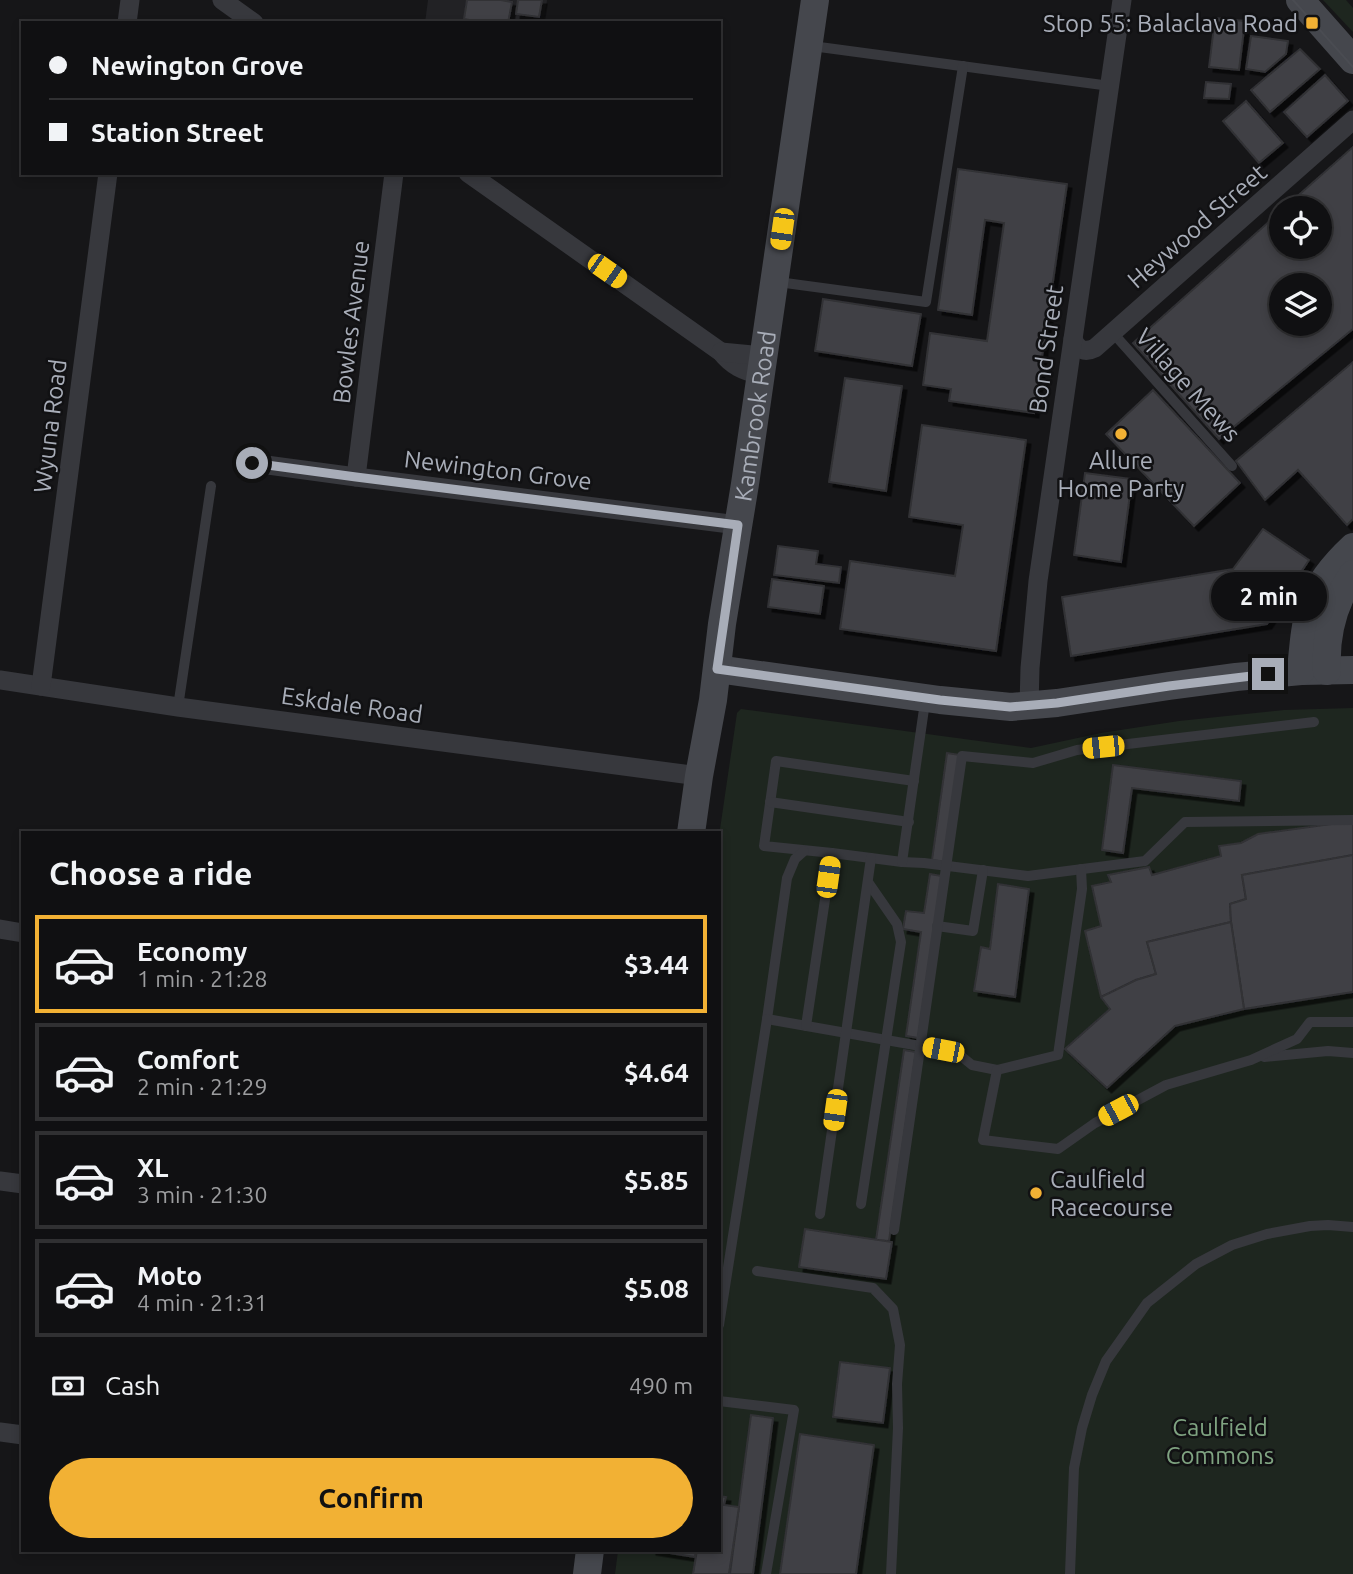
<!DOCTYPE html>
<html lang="en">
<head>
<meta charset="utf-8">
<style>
  body { margin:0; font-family:Ubuntu,sans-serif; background:#19191b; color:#f1f3f6; height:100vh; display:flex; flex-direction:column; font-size:26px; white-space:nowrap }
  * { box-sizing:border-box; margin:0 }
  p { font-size:23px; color:#9c9d9f }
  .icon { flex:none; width:38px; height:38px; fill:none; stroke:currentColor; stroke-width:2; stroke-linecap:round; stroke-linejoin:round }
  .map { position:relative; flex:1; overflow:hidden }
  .sheet { position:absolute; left:21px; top:831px; width:700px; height:721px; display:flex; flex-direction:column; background:#101012; border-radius:0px; box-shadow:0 4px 10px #0003,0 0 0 2px #303032 }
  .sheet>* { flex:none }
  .top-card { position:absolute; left:21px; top:21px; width:700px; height:154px; border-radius:0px; box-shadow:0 4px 10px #0003,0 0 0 2px #303032; display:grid; align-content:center; height:154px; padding:0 28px; background:#101012 }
  .buttons { position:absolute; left:1269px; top:196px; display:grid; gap:14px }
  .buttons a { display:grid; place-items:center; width:63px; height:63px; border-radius:50%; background:#101012; box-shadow:0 4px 10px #0003,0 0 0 2px #303032; font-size:35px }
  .end { position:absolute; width:32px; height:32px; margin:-16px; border:9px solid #a8adb8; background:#111; box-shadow:0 0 0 4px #111 }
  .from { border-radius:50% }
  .bubble { position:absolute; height:49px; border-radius:24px; background:#101012; box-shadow:0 4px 10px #0003,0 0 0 2px #303032; font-size:23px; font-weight:700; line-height:49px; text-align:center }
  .car { position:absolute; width:21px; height:42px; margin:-21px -10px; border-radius:9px; box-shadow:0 0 5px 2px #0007; background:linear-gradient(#f5c518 24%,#345 0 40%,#f5c518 0 76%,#345 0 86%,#f5c518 0) }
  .top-card b { display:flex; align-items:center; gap:24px; height:66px; font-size:26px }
  .top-card b+b { border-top:2px solid #303032 }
  .top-card i { width:18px; height:18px; background:#f1f3f6 }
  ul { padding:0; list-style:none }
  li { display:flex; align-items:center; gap:21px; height:98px; margin:0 14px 10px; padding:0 14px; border:4px solid #303032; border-radius:0px }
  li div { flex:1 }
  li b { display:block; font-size:26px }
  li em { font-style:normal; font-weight:700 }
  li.current { border-color:#f2b134 }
  li>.icon { width:63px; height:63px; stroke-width:1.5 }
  h2 { padding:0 28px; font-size:32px; line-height:84px }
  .pay { display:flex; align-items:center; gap:18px; height:77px; padding:0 28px; font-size:26px }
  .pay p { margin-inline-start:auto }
  .primary-button { display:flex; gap:14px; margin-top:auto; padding:14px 28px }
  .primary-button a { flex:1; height:80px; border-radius:42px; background:#f2b134; color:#111; font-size:28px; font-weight:700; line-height:80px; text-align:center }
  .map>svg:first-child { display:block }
  .built { fill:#222225 }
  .green { fill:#1e261f }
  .building { fill:#404145; stroke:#303034; stroke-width:2; fill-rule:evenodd; filter:url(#shadow) }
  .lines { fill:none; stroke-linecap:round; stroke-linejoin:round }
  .lane { stroke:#37383d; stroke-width:10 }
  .street { stroke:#37383d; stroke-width:19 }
  .secondary { stroke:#45474d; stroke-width:28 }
  .tram { stroke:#4a4c52; stroke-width:2 }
  .route { stroke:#a8adb8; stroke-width:9 }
  .poi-dot { fill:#f2b134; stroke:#111113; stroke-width:2.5 }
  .labels { text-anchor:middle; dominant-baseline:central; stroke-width:5; stroke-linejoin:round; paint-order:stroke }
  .poi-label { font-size:24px; fill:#a8adb8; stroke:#111113; text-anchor:end }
  .street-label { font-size:24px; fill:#a8adb8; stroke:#111113 }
  .park-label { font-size:24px; fill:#7fa381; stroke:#111113 }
</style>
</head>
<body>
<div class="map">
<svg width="1353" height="1574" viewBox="0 0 1353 1574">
  <defs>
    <filter id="shadow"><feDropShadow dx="4.5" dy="4.5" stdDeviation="0" flood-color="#0009"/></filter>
  </defs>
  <rect width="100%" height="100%" fill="#161618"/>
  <polygon class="built" points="428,0 547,0 544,23 425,23"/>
  <g class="green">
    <polygon points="1323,0 1346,0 1353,8 1353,32"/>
    <polygon points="1353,708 1353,1574 615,1574 618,1551 719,1550 719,836 737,713 741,709 1031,748 1101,733 1179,721 1284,710"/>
  </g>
  <g class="building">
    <polygon points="467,0 501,0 512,2 508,23 485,23 464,19"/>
    <polygon points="518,0 542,0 539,17 516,14"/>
    <polygon points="1215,18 1245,21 1239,70 1209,67"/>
    <polygon points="1251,36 1288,41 1286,54 1265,72 1246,69"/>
    <polygon points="1300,49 1320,69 1270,112 1251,90"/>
    <polygon points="1325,75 1348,101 1307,137 1284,112"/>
    <polygon points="1206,82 1231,84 1229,99 1204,98"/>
    <polygon points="1246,101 1283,143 1259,163 1223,121"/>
    <path d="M1353,147V329L1219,439L1133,343L1281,211V247H1320V208H1284ZM1281,285H1320V324H1281Z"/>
    <polygon points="958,169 1067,184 1034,413 949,401 951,389 923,385 930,333 987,341 1004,223 985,220 972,315 938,310"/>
    <polygon points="823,299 921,314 912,366 815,351"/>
    <polygon points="1353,362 1353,519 1347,525 1298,470 1265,500 1236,461"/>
    <polygon points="845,378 902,386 886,491 829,482"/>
    <polygon points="1153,390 1240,483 1194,526 1106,434"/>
    <polygon points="922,425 1026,440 996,651 840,629 850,561 955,576 963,525 909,517"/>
    <polygon points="1085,473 1132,479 1121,562 1074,555"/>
    <polygon points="1263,529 1309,560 1267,624 1071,656 1062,597 1233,569"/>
    <polygon points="778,546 818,551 816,564 841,567 839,583 774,575"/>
    <polygon points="772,579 824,586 820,614 768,607"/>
    <polygon points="947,753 960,755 944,862 932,860"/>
    <polygon points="1113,765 1241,781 1239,801 1132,788 1123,853 1102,850"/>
    <polygon points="1353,821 1353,855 1242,875 1246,899 1230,904 1231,922 1147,942 1156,974 1136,980 1101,997 1085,931 1101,926 1092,886 1111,882 1108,875 1149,867 1152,875 1221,856 1219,846 1241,843 1258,834"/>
    <polygon points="1353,855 1353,992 1244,1009 1231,922 1230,904 1246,899 1242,875"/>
    <polygon points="930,874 942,876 918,1038 906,1036 921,932 903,929 906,911 924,913"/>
    <polygon points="998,884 1029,889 1015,997 974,991 981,947 990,949"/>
    <polygon points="1231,922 1244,1009 1175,1026 1107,1088 1065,1049 1110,1009 1101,997 1136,980 1156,974 1147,942"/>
    <polygon points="904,1050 916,1052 889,1241 876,1240"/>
    <polygon points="805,1229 892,1242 886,1279 799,1267"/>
    <polygon points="840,1362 890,1368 883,1423 833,1417"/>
    <polygon points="751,1415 773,1418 753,1574 730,1574"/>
    <polygon points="800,1434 874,1445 856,1574 780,1574"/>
    <polygon points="719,1496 726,1497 724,1505 739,1507 729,1574 693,1574 697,1550 719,1550"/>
    <polygon points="651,1550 696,1550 695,1557"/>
  </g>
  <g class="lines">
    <g class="lane">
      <polyline points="812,46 1110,86"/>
      <polyline points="778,282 926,302 963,66"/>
      <polyline points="1113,333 1232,466"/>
      <polyline points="178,707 211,486"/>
      <polyline points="914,781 776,761 764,846 832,853 902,862 924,863 1028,876 1145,861 1185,822 1353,820"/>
      <polyline points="770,802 909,822"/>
      <polyline points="804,851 795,859 787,878 767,1019 943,1050 961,1056 972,1065 997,1070 1058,1055 1082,889 1081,869"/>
      <polyline points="902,862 925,702"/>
      <polyline points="937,926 973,931 983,870"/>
      <polyline points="806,1026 832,853"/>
      <polyline points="1264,1057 1328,1051 1353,1053"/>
      <polyline points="997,1070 983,1140 1058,1149 1095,1123 1166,1085 1251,1060 1297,1039 1310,1022 1353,1022"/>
      <polyline points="861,1204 901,942 897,924 868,882"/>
      <polyline points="820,1214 871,858"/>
      <polyline points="894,1230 962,756 1033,763 1077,750 1314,722"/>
      <polyline points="757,1271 873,1288 893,1309 900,1345 897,1384 898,1428 891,1574"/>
      <polyline points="719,1325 767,1019"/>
      <polyline points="719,1401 794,1410 766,1574"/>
      <polyline points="1070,1574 1074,1468 1082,1428 1092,1395 1106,1361 1147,1303 1196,1264 1232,1245 1267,1234 1310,1226 1328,1225 1353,1227"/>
    </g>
    <g class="street">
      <polyline points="222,0 254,23"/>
      <polyline points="127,23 130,0"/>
      <path d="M468,173L721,352C732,366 743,371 761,375"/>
      <path d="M1073,339C1077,350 1085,353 1095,348L1353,120"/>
      <polyline points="721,352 764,356"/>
      <polyline points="252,463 356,477 738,525"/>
      <polyline points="356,477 394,173"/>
      <polyline points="0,680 178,707 699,776"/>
      <polyline points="41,686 108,173"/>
      <polyline points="1029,706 1030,668 1038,581 1122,0"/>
      <polyline points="0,929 23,933"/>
      <polyline points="0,1181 23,1184"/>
      <polyline points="0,1432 23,1435"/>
    </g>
    <g class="secondary">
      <polyline points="1300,0 1353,60"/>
      <polyline points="717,669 940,700 1011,707 1057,703 1169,686 1236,677 1301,671 1353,670"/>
      <path d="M1301,671C1306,613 1308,589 1353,547"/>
      <path d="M1327,671C1325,636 1333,603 1353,574"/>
      <path id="s1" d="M691,833L699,776L713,700L722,624L745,484L815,0"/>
      <polyline points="587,1574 590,1550"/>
    </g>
    <polyline class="tram" points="1293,0 1353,67"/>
  </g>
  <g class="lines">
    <polyline class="route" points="252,463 356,477 738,525 717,669 940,700 1010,707 1057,703 1169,686 1268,674"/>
  </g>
  <g class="poi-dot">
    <rect x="1305" y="16" width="14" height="14" rx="3.5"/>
    <circle cx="1121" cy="434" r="7"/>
    <circle cx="1036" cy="1193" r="7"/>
  </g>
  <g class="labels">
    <g class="poi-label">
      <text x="1298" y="23">Stop 55: Balaclava Road</text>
      <text x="1121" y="460" text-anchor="middle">Allure<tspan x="1121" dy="28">Home Party</tspan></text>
      <text x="1050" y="1179" text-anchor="start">Caulfield<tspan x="1050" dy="28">Racecourse</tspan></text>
    </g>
    <g class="street-label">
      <text transform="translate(1197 226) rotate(-41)">Heywood Street</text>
      <text transform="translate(351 322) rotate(-83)">Bowles Avenue</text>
      <text transform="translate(1046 349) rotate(-82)">Bond Street</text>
      <text transform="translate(1188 385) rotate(48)">Village Mews</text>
      <text stroke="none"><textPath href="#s1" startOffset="422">Kambrook Road</textPath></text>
      <text transform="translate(50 426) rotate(-83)">Wyuna Road</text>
      <text transform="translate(498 470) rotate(7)">Newington Grove</text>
      <text transform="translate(352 705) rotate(8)">Eskdale Road</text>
    </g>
    <g class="park-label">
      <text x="1220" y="1427">Caulfield<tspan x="1220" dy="28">Commons</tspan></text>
    </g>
  </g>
</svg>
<div class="buttons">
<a><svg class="icon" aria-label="locate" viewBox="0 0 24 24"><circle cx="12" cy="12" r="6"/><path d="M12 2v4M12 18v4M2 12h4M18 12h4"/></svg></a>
<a><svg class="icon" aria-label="layers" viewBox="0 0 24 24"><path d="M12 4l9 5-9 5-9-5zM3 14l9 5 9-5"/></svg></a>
</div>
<i class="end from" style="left:252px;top:463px"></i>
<i class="end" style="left:1268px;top:674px"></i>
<div class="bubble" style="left:1211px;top:572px;width:116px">2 min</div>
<i class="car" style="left:782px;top:229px;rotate:188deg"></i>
<i class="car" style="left:607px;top:271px;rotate:125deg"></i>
<i class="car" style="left:1103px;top:747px;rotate:264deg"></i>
<i class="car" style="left:828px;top:877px;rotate:8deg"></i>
<i class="car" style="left:943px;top:1050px;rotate:281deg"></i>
<i class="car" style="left:835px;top:1110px;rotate:188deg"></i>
<i class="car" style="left:1118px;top:1110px;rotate:242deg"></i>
<div class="top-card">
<b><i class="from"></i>Newington Grove</b>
<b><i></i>Station Street</b>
</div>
<section class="sheet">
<h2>Choose a ride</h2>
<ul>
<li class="current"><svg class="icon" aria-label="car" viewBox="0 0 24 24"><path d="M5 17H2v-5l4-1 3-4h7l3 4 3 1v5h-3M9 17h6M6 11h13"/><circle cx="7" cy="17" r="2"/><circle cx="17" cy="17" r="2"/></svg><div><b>Economy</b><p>1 min · 21:28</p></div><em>$3.44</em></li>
<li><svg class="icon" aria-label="car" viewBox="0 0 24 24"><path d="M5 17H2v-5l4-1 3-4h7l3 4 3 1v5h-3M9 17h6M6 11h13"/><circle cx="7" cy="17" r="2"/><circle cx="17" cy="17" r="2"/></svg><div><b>Comfort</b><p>2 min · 21:29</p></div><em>$4.64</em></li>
<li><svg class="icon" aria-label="car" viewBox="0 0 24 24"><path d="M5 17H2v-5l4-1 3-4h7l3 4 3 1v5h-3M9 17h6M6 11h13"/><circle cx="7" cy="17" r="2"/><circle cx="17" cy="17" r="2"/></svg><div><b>XL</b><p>3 min · 21:30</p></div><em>$5.85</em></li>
<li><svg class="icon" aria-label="car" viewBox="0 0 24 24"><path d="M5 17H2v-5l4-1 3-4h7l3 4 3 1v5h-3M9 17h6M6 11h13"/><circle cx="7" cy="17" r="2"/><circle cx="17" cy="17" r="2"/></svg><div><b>Moto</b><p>4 min · 21:31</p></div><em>$5.08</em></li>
</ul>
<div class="pay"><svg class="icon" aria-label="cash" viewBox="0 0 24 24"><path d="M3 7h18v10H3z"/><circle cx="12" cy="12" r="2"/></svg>Cash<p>490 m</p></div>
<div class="primary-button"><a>Confirm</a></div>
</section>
</div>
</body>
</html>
